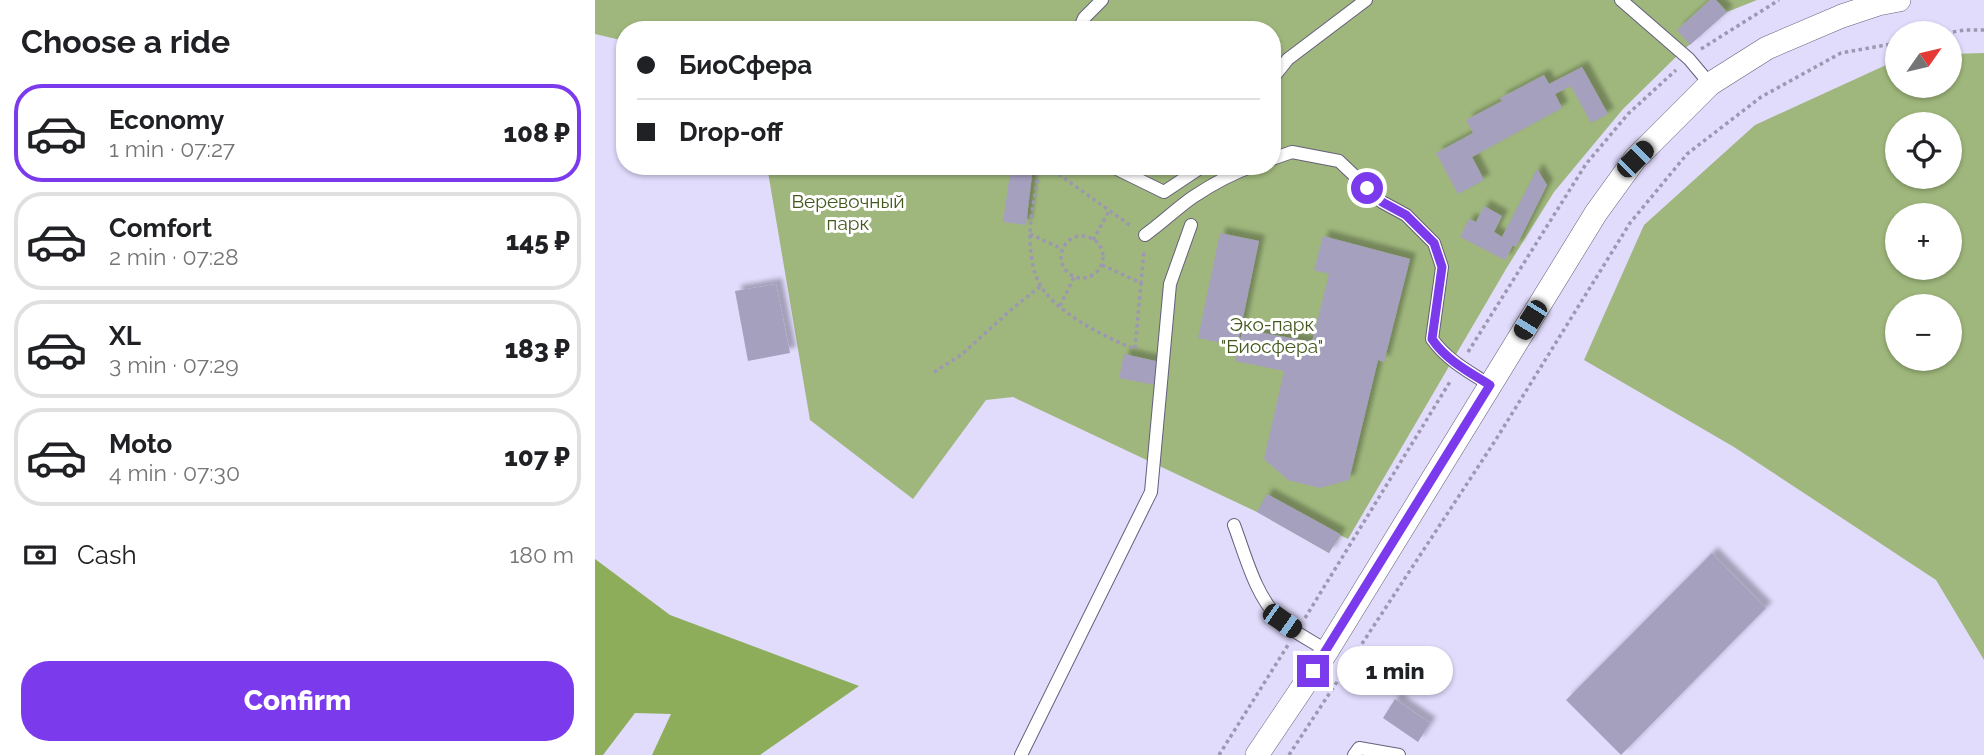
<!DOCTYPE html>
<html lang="en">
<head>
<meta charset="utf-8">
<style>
  body { margin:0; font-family:Raleway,sans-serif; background:#f2f2f2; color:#202124; height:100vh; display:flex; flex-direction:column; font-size:26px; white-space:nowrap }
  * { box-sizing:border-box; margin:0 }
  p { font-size:23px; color:#757577 }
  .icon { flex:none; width:38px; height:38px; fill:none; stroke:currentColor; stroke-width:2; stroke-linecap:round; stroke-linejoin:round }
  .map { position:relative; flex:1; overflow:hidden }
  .drawer { display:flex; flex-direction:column; background:#fff; width:595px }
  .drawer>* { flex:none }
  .guide { position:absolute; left:21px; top:21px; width:665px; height:154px; border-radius:28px; box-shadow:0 2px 5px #0004; display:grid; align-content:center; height:154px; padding:0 21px; background:#fff }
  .needle { width:46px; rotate:56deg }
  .controls { position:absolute; left:1290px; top:21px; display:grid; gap:14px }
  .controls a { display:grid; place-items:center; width:77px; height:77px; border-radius:50%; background:#fff; box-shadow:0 2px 5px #0004; font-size:35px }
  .end { position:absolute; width:32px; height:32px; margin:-16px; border:9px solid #7c3aed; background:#fff; box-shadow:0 0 0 4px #fff }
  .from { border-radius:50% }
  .bubble { position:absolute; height:49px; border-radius:24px; background:#fff; box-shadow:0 2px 5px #0004; font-size:23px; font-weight:800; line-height:49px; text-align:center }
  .car { position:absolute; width:21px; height:42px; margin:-21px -10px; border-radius:9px; box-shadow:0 0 5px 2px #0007; background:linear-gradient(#222 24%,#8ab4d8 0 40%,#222 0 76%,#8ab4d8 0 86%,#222 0) }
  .guide b { display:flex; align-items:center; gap:24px; height:66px; font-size:26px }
  .guide b+b { border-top:2px solid #e0e0e0 }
  .guide i { width:18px; height:18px; background:#202124 }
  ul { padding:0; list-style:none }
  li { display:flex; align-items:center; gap:21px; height:98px; margin:0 14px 10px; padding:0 7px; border:4px solid #e0e0e0; border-radius:28px }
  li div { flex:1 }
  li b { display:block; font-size:26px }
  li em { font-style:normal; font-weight:800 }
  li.current { border-color:#7c3aed }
  li>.icon { width:63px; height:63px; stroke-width:1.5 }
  h2 { padding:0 21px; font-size:32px; line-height:84px }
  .pay { display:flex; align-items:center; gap:18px; height:77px; padding:0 21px; font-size:26px }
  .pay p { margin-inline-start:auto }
  .button { display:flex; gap:14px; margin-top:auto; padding:14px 21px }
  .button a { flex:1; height:80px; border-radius:28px; background:#7c3aed; color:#fff; font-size:28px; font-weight:800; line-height:80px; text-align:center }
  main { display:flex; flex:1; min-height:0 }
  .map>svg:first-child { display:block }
  .green { fill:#9fb77c; fill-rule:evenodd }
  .forest { fill:#8dad5a }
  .building { fill:#a6a0bf; filter:url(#shadow) }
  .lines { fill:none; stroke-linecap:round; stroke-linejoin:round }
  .lane-casing { stroke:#655f7b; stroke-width:14 }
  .street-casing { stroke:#655f7b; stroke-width:24 }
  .path { stroke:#9d98b1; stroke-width:3.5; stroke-dasharray:3.5 3.5; stroke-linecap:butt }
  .lane { stroke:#fff; stroke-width:12 }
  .street { stroke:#fff; stroke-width:23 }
  .route { stroke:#7c3aed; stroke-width:9 }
  .labels { text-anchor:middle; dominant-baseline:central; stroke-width:6; stroke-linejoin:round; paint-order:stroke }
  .park-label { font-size:19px; fill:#44581e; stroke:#fff }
</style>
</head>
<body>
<main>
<section class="drawer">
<h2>Choose a ride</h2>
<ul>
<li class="current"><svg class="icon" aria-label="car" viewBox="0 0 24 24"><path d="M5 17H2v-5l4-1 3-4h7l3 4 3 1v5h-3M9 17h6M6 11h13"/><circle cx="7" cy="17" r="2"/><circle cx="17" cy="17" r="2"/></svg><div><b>Economy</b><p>1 min · 07:27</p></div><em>108 ₽</em></li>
<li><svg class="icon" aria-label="car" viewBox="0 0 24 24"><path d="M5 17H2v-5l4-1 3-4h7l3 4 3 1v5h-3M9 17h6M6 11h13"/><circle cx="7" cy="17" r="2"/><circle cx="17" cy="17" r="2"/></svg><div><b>Comfort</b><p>2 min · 07:28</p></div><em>145 ₽</em></li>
<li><svg class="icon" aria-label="car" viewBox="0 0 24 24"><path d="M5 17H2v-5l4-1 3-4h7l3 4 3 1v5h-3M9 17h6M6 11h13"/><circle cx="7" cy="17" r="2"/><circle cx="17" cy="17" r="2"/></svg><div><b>XL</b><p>3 min · 07:29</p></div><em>183 ₽</em></li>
<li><svg class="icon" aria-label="car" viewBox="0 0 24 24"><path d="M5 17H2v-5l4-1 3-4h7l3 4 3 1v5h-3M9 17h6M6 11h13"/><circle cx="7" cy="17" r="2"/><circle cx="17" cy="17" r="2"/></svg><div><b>Moto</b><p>4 min · 07:30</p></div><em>107 ₽</em></li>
</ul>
<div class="pay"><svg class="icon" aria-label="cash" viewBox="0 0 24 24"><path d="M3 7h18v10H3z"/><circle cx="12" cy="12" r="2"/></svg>Cash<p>180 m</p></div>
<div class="button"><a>Confirm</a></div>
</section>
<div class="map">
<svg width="1389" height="755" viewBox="0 0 1389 755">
  <defs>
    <filter id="shadow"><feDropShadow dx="6" dy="-6" stdDeviation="2" flood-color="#0004"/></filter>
  </defs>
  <rect width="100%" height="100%" fill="#e1dbfc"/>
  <g class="green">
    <polygon points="0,0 1162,0 1132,12 1085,53 1028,109 959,192 911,269 753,539 745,535 734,553 662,512 418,397 391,400 318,499 215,420 172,166 677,166 677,30 30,30 30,41 0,34"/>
    <path d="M1389,53V660L1341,580L1139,447L989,360L1049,225L1160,125L1302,60V86H1354L1355,54ZM1302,124H1354V177H1302ZM1354,215V268H1302V215ZM1354,306V359H1302V306Z"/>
  </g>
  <polygon class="forest" points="0,559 75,615 264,686 165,755 57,755 76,714 40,713 8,755 0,755"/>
  <g class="building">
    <polygon points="1115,0 1121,0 1132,12 1095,45 1082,30"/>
    <polygon points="987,67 1013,114 996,123 976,86 960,94 967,108 877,157 889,180 863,194 841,153 878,133 871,120 907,101 905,98 949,75 954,84"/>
    <polygon points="416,166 438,166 431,225 408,222"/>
    <polygon points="942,169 952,185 921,247 918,245 910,260 865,237 874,219 881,222 889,206 907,216 899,232 907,237"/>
    <polygon points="625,233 664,241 642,346 603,338"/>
    <polygon points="728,236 815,259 789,362 783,360 754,480 725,488 693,480 669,459 689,371 640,361 648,329 717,342 734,274 719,270"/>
    <polygon points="181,284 195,353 153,361 140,291"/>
    <polygon points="529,354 565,362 560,385 524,378"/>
    <polygon points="672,494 745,534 734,553 662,512"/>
    <polygon points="1117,553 1171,608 1026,755 971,700"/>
    <polygon points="800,699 835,723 823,742 788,718"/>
  </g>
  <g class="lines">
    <g class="lane-casing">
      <g id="lane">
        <polyline points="1026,0 1094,59 1115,84"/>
        <polyline points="484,30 489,18 507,0"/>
        <polyline points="677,79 693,59 771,0"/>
        <path d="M677,159L697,152L744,161L787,202L811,215L839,243L847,267L837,339C852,360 874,372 895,385"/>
        <polyline points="516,166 569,192 608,166"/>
        <path d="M550,235C567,223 582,208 598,197C616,185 638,173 658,166"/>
        <path d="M639,525C651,557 660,595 685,620C698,632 717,641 732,651"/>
        <polyline points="426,755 556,492 575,284 596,225"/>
        <polyline points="759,755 764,748 804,755"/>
      </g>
    </g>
    <g class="street-casing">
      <polyline id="street" points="662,755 732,651 1001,213 1040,159 1115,84 1172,48 1247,16 1283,4 1304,0"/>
    </g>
    <g class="path">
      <polyline points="1351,33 1370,30 1389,30"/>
      <polyline points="1106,49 1184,0"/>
      <path d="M445,166C442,189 435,213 435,236C435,250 437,270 444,283C459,312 511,338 540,349L546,283"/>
      <polyline points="452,166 536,226"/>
      <polyline points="435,234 467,249"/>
      <circle cx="487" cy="257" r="21"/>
      <polyline points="498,240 514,211"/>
      <polyline points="507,265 546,283 549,250"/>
      <polyline points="465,306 479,277"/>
      <polyline points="873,352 991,164 1033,114 1081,70"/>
      <polyline points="339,372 366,355 419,307 446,286"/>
      <polyline points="710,618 856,380"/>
      <polyline points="624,755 693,645"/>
      <polyline points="694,755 900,441 1035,223 1092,154 1166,97 1246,53 1302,43"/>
    </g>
    <use href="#lane" class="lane"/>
    <use href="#street" class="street"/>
  </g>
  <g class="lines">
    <path class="route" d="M718,671L895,385C874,372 851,360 837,339L847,267L839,243L811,215L787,202L772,188"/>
  </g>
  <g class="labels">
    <g class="park-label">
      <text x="253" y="201">Веревочный<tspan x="253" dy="22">парк</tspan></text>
      <text x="677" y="324">Эко-парк<tspan x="677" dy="22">"Биосфера"</tspan></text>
    </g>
  </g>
</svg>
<div class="controls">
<a><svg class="needle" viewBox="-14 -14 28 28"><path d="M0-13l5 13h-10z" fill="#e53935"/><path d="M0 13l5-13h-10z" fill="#757577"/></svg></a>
<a><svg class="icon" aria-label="locate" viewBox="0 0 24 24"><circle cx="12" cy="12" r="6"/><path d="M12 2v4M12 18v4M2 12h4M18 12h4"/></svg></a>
<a>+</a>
<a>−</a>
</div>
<i class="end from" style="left:772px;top:188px"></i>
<i class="end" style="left:718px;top:671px"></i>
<div class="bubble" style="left:742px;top:646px;width:116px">1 min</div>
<i class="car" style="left:1040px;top:159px;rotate:45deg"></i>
<i class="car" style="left:935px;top:320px;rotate:212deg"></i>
<i class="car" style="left:687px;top:621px;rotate:125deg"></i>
<div class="guide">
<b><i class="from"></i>БиоСфера</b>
<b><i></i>Drop-off</b>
</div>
</div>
</main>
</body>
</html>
